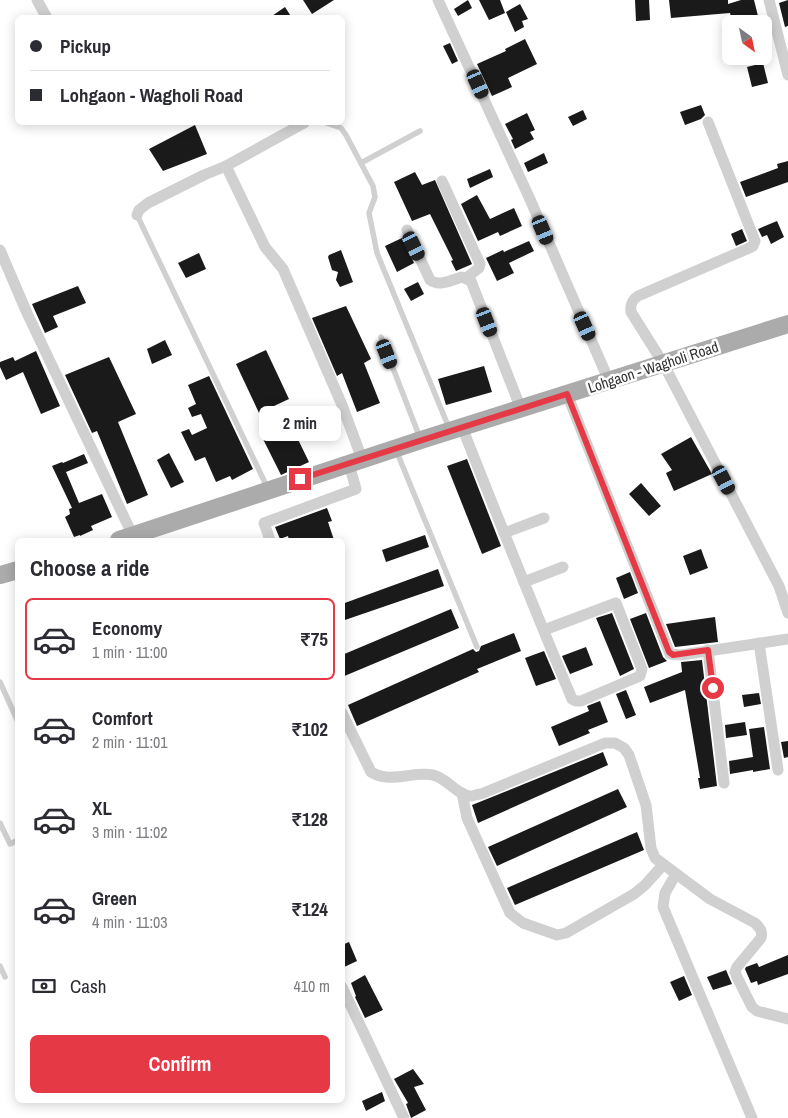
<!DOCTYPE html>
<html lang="en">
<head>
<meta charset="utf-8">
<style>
  body { margin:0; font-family:"Archivo Narrow",sans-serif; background:#f2f2f3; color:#2b2b33; height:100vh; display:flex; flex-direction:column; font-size:19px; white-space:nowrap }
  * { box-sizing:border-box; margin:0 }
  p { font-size:16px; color:#7c7c81 }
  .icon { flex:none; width:28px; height:28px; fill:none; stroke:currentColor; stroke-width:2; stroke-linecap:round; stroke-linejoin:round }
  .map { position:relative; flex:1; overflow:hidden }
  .panel { position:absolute; left:15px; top:538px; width:330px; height:565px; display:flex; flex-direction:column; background:#fff; border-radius:8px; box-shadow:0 2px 12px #0003 }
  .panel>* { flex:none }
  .hud { position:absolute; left:15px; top:15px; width:330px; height:110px; border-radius:8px; box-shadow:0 2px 12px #0003; display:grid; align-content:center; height:110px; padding:0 15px; background:#fff }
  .needle { width:32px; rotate:147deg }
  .tools { position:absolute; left:722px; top:15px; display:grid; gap:10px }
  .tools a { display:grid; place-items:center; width:50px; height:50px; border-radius:8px; background:#fff; box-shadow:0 2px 12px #0003; font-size:25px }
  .end { position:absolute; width:22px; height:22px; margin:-11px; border:6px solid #e63946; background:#fff; box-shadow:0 0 0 2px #fff }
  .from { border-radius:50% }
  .bubble { position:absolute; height:35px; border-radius:8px; background:#fff; box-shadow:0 2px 12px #0003; font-size:16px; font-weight:700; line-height:35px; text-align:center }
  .car { position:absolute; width:15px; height:30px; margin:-15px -8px; border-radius:6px; box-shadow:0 0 4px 1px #0007; background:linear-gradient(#222 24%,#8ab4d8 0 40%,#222 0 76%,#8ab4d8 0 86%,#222 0) }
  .hud b { display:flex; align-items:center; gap:18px; height:48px; font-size:19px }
  .hud b+b { border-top:1px solid #e1e1e2 }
  .hud i { width:12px; height:12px; background:#2b2b33 }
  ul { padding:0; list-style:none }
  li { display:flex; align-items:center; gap:15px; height:82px; margin:0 10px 8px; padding:0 5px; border:2px solid transparent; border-radius:8px }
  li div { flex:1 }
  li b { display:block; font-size:19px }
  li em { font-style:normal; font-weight:700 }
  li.selected { border-color:#e63946 }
  li>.icon { width:45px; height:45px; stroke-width:1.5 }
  h2 { padding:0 15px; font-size:22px; line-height:60px }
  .pay { display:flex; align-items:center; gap:12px; height:55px; padding:0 15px; font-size:19px }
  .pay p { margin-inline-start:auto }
  .action { display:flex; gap:10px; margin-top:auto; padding:10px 15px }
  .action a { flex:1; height:58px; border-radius:8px; background:#e63946; color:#fff; font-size:20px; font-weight:700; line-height:58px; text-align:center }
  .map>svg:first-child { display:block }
  .building { fill:#1a1a1a }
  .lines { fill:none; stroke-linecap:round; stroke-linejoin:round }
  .service { stroke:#d0d0d0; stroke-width:5.5 }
  .minor { stroke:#d0d0d0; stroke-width:11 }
  .primary { stroke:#ababab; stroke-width:18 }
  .route { stroke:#e63946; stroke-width:6 }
  .labels { text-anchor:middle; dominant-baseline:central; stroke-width:5; stroke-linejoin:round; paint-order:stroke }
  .street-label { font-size:15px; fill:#333; stroke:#fff }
</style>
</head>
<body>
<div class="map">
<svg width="788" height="1118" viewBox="0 0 788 1118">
  <rect width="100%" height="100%" fill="#fff"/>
  <g class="building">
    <polygon points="303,0 334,0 312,14"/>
    <polygon points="468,0 472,8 458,16 454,9"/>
    <polygon points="479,0 500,0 505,13 489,20"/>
    <polygon points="635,0 649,0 650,20 636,21"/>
    <polygon points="669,0 728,0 728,4 741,0 754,0 760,24 733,24 730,13 671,18"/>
    <polygon points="788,0 788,26 785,27 779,3"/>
    <polygon points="520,4 528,19 522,21 524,27 515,32 506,12"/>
    <polygon points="285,7 292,18 269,18"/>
    <polygon points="525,39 537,64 508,78 512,87 492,96 477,64 506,51 505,49"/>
    <polygon points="450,43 458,61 452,64 443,46"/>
    <polygon points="763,63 768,83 752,87 747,67"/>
    <polygon points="701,105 705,115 701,119 685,125 680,112"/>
    <polygon points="583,110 587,119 573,126 568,117"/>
    <polygon points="527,113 535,130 530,132 534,139 515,149 511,140 513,139 505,124"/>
    <polygon points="195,125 207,154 163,171 149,149"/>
    <polygon points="544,153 548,163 528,172 524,163"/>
    <polygon points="788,161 788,182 746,197 740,182 778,168 777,164"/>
    <polygon points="490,169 493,177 470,188 467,179"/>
    <polygon points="415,172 422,185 435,180 472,264 470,265 456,271 451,261 453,260 430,214 412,221 394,182"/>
    <polygon points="477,195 490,219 514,208 522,226 500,236 498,232 478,241 461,204"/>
    <polygon points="777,221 784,237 771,244 767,235 762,237 758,229"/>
    <polygon points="742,229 747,241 736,246 731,234"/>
    <polygon points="402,238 414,263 397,272 385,246"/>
    <polygon points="529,241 534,251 509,263 514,273 497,281 486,258 503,250 504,252"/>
    <polygon points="341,250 353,282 340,287 336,280 338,272 332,270 328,257 329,255"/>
    <polygon points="199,253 206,269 186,278 178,263"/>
    <polygon points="418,282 424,294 411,301 404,289"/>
    <polygon points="78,286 86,303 53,316 58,327 45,333 32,304"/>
    <polygon points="346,306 371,359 364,363 380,403 357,412 342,373 337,376 312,318"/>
    <polygon points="165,340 172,355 152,364 147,349"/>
    <polygon points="266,350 289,399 259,413 236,364"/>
    <polygon points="36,351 60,406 41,414 23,372 6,380 0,367 0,362 13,357 15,361"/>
    <polygon points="109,357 136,414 118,422 148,495 127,504 97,431 92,433 65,375"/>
    <polygon points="484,366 492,392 446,405 438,379"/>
    <polygon points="209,376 253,469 232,480 230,476 216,482 205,457 195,461 181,432 189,429 192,435 207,428 201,414 192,417 188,408 196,404 188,385"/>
    <polygon points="291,425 309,462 281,475 263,439"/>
    <polygon points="691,437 712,474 674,491 666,473 672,470 661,454"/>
    <polygon points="169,453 184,482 171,488 157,460"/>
    <polygon points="84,454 88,463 66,472 79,503 102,494 112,517 91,526 93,530 80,536 80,535 74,537 65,517 70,514 69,509 72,508 52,466 62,462 63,463"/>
    <polygon points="467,459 501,546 482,554 447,466"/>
    <polygon points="641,483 661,506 649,516 629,494"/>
    <polygon points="327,508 332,521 328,522 334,540 289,540 288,536 280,539 275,527"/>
    <polygon points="425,535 429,547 386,562 382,550"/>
    <polygon points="701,549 708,568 690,575 683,556"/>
    <polygon points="438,569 444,586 342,621 342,604"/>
    <polygon points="630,572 638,593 624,599 616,578"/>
    <polygon points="451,609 459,628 342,677 342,655"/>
    <polygon points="612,613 634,669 620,676 596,618"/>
    <polygon points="646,613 663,657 667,661 649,668 630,619"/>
    <polygon points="715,617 718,642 675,647 666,624"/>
    <polygon points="514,633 521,651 477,669 479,672 357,726 348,705 473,649 476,652 479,651 481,646"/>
    <polygon points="586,647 593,665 570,674 562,656"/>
    <polygon points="544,651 556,679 536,686 525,658"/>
    <polygon points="702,660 717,786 700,789 698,778 700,778 685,690 650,703 644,687 682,672 681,662"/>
    <polygon points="626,690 636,715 626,719 616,694"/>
    <polygon points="759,693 761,704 744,707 742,695"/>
    <polygon points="600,701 608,722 588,730 590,733 559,746 551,727 589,711 587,706"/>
    <polygon points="745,722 747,735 726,738 725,725"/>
    <polygon points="764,727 770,769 753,772 753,770 730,774 729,761 753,757 749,729"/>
    <polygon points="788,741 788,757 784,758 781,742"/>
    <polygon points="603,752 608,765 478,823 472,805"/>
    <polygon points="618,789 627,807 497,866 488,847"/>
    <polygon points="637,832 644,850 515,905 507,888"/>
    <polygon points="349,942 357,961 342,968 342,945"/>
    <polygon points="788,955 788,974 758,985 757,981 751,983 745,969 746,967 757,963 759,967"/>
    <polygon points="726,970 732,984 713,990 707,977"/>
    <polygon points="365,975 383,1010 365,1018 355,997 356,996 351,983"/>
    <polygon points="684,976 692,995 679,1001 670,982"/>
    <polygon points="413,1069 424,1084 414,1087 426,1110 411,1118 406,1104 408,1103 394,1079"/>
    <polygon points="382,1092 385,1101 366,1111 362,1101"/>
  </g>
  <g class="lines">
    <g class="service">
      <polyline points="324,122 341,128 346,135 373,186 375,197 369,213 377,253 449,428"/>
      <polyline points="361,163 420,131"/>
      <polyline points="137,215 268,489"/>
      <polyline points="381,337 420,438"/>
      <polyline points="396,450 477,647"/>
      <polyline points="0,682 18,722"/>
      <polyline points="0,823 10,844 18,840"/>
      <polyline points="0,966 5,977"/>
    </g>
    <g class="minor">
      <polyline points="37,0 47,18"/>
      <polyline points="438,0 529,197 609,381"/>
      <polyline points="769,0 788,75"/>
      <path d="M708,122L755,241L753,246L747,249L638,296C632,300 630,304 631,312L663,363L779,586L788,613"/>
      <polyline points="226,166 304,123"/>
      <polyline points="442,181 480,264 479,268 466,278"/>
      <polyline points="137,215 139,210 148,203 204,175 226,166 265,247 283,269 342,405 362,459"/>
      <path d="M407,230L430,280C439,287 452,280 462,277L471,281L521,409"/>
      <polyline points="0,250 27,313 133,536"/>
      <polyline points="567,394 670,654 681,655 788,639"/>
      <path d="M462,427C498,518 534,609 572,699L576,701H581L640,676L642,669L616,603L544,630"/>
      <polyline points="504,533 544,518"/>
      <polyline points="270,540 264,523 356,489 349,464"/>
      <polyline points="524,582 563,567"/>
      <polyline points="759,643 778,770"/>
      <polyline points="708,650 724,783"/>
      <path d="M342,713L371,772C390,784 412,771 433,775C447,778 457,795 470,796C473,796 478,794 481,794L605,743H615L624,748L629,755L646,805L651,848L655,858L710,899L755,923C760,928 763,931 761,938L737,967L735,972L737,977L752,1007L757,1011L788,1019"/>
      <polyline points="462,793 467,818 510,913 523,923 557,935 566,933 634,894 645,885 663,865"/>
      <polyline points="676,874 665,893 663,907 752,1118"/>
      <polyline points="342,987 404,1118"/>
    </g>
    <g class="primary">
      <polyline points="119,540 421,440 788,324"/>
      <polyline points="0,575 18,570"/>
    </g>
  </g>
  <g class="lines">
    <polyline class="route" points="300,479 567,394 669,652 673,655 708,650 713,688"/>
  </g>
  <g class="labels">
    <g class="street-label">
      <text transform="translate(653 367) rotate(-18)">Lohgaon - Wagholi Road</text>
    </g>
  </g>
</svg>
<div class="tools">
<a><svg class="needle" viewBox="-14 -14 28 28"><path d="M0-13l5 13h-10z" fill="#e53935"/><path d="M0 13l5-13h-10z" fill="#7c7c81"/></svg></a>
</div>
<i class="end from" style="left:713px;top:688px"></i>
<i class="end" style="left:300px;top:479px"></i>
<div class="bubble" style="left:259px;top:406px;width:82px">2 min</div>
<i class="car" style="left:478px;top:84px;rotate:156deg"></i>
<i class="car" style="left:543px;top:230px;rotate:157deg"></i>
<i class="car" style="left:414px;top:246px;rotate:154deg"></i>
<i class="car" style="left:487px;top:322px;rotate:159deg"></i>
<i class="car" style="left:585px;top:326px;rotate:156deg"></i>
<i class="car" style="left:387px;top:354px;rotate:159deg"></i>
<i class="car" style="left:724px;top:480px;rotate:152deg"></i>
<div class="hud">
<b><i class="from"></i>Pickup</b>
<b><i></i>Lohgaon - Wagholi Road</b>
</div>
<section class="panel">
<h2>Choose a ride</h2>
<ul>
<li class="selected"><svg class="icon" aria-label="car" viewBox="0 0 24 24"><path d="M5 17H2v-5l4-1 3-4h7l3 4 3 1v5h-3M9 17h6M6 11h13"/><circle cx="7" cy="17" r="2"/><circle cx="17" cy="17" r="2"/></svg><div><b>Economy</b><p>1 min · 11:00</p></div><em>₹75</em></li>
<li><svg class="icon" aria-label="car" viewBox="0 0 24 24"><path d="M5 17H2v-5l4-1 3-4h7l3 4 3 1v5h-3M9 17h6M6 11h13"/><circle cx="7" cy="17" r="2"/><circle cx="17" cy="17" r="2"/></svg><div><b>Comfort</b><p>2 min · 11:01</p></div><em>₹102</em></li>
<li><svg class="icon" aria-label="car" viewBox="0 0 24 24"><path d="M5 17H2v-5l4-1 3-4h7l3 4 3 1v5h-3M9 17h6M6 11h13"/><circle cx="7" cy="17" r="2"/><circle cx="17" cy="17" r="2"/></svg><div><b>XL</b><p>3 min · 11:02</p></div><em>₹128</em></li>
<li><svg class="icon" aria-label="car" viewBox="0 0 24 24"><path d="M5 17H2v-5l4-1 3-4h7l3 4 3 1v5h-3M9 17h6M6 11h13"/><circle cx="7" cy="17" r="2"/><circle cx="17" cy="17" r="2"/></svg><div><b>Green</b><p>4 min · 11:03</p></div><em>₹124</em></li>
</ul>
<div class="pay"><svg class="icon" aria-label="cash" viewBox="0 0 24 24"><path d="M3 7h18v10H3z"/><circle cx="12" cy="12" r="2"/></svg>Cash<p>410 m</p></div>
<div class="action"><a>Confirm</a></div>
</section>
</div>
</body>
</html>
